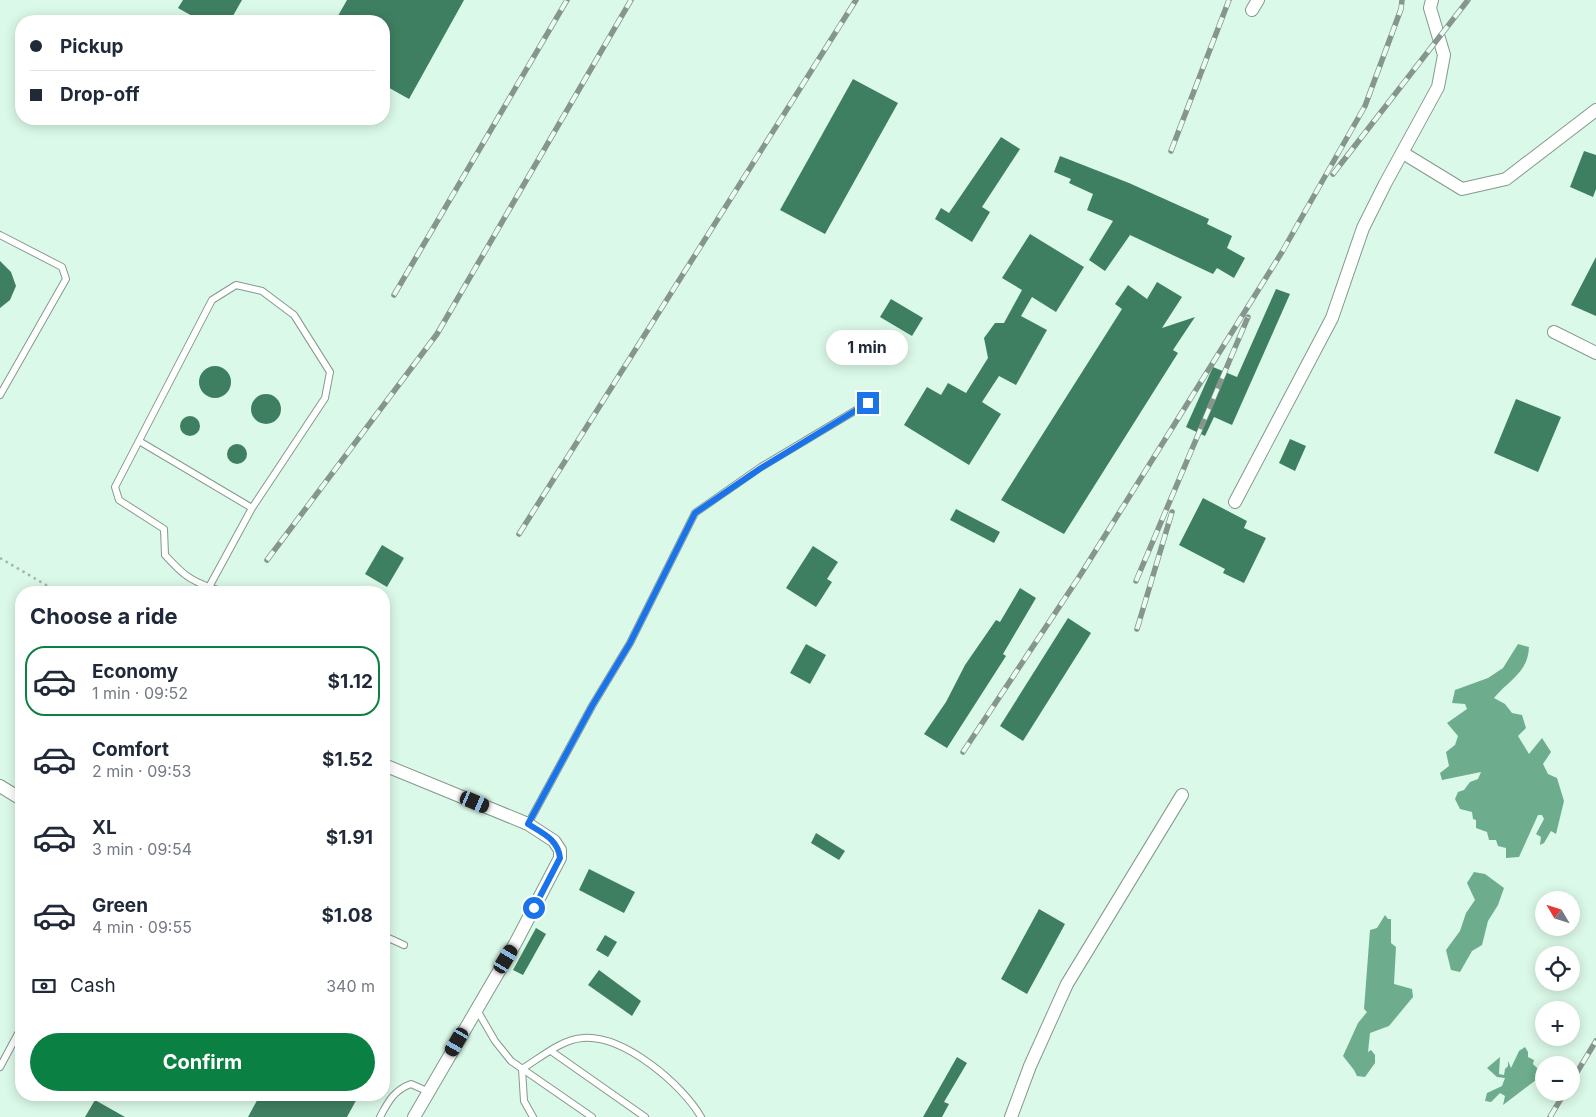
<!DOCTYPE html>
<html lang="en">
<head>
<meta charset="utf-8">
<style>
  body { margin:0; font-family:Inter,sans-serif; background:#f6f6f7; color:#1f2937; height:100vh; display:flex; flex-direction:column; font-size:19px; white-space:nowrap }
  * { box-sizing:border-box; margin:0 }
  p { font-size:16px; color:#747a83 }
  .icon { flex:none; width:28px; height:28px; fill:none; stroke:currentColor; stroke-width:2; stroke-linecap:round; stroke-linejoin:round }
  .map { position:relative; flex:1; overflow:hidden }
  .panel { position:absolute; left:15px; top:586px; width:375px; height:515px; display:flex; flex-direction:column; background:#fff; border-radius:20px; box-shadow:0 2px 12px #0003 }
  .panel>* { flex:none }
  .hud { position:absolute; left:15px; top:15px; width:375px; height:110px; border-radius:20px; box-shadow:0 2px 12px #0003; display:grid; align-content:center; height:110px; padding:0 15px; background:#fff }
  .needle { width:32px; rotate:308deg }
  .buttons { position:absolute; left:1535px; top:891px; display:grid; gap:10px }
  .buttons a { display:grid; place-items:center; width:45px; height:45px; border-radius:50%; background:#fff; box-shadow:0 2px 12px #0003; font-size:25px }
  .end { position:absolute; width:22px; height:22px; margin:-11px; border:6px solid #1a73e8; background:#fff; box-shadow:0 0 0 2px #fff }
  .from { border-radius:50% }
  .bubble { position:absolute; height:35px; border-radius:18px; background:#fff; box-shadow:0 2px 12px #0003; font-size:16px; font-weight:700; line-height:35px; text-align:center }
  .car { position:absolute; width:15px; height:30px; margin:-15px -8px; border-radius:6px; box-shadow:0 0 4px 1px #0007; background:linear-gradient(#222 24%,#8ab4d8 0 40%,#222 0 76%,#8ab4d8 0 86%,#222 0) }
  .hud b { display:flex; align-items:center; gap:18px; height:48px; font-size:19px }
  .hud b+b { border-top:1px solid #e0e1e3 }
  .hud i { width:12px; height:12px; background:#1f2937 }
  ul { padding:0; list-style:none }
  li { display:flex; align-items:center; gap:15px; height:70px; margin:0 10px 8px; padding:0 5px; border:2px solid transparent; border-radius:20px }
  li div { flex:1 }
  li b { display:block; font-size:19px }
  li em { font-style:normal; font-weight:700 }
  li.current { border-color:#0b8043 }
  li>.icon { width:45px; height:45px; stroke-width:1.5 }
  h2 { padding:0 15px; font-size:22px; line-height:60px }
  .pay { display:flex; align-items:center; gap:12px; height:55px; padding:0 15px; font-size:19px }
  .pay p { margin-inline-start:auto }
  .button { display:flex; gap:10px; margin-top:auto; padding:10px 15px }
  .button a { flex:1; height:58px; border-radius:30px; background:#0b8043; color:#fff; font-size:20px; font-weight:700; line-height:58px; text-align:center }
  .map>svg:first-child { display:block }
  .built { fill:#dbf9e8; fill-rule:evenodd }
  .water { fill:#6dad8d }
  .building { fill:#3f7f61 }
  .lines { fill:none; stroke-linecap:round; stroke-linejoin:round }
  .lane-casing { stroke:#85998e; stroke-width:8 }
  .street-casing { stroke:#85998e; stroke-width:14 }
  .path { stroke:#a4b4ab; stroke-width:2.5; stroke-dasharray:2.5 4; stroke-linecap:butt }
  .lane { stroke:#fff; stroke-width:6 }
  .street { stroke:#fff; stroke-width:12 }
  .rail-casing { stroke:#86958d; stroke-width:5.5 }
  .rail { stroke:#e9fef3; stroke-width:4; stroke-dasharray:11; stroke-linecap:butt }
  .route { stroke:#1a73e8; stroke-width:6 }
</style>
</head>
<body>
<div class="map">
<svg width="1596" height="1117" viewBox="0 0 1596 1117">
  <rect width="100%" height="100%" fill="#e9fef3"/>
  <path class="built" d="M0,0H1596V1117H0ZM21,21H384V119H21ZM21,592H384V1095H21ZM1544,900H1571V928H1544ZM1544,955H1571V982H1544ZM1544,1010H1571V1038H1544ZM1544,1065H1571V1092H1544Z"/>
  <g class="water">
    <path d="M1518,644L1529,647C1528,673 1509,680 1494,698L1505,704L1512,713L1522,715L1526,728L1518,736L1529,754L1542,738L1551,752L1543,764L1548,774L1557,778L1564,801L1556,834L1551,831L1544,843L1540,845L1541,837L1536,834L1544,819L1542,815H1538L1519,857L1506,858V848L1498,846L1496,840H1489L1487,832L1476,828V820L1473,819L1472,812L1460,809L1455,799L1458,792L1464,790L1470,782L1478,779L1481,772L1442,780L1440,773L1449,766L1446,752L1455,745L1458,736L1447,723L1467,709L1465,704L1452,703L1455,690L1488,678L1503,668Z"/>
    <polygon points="1474,872 1485,874 1504,888 1498,905 1488,921 1482,945 1472,951 1460,972 1451,970 1446,950 1460,931 1466,913 1475,900 1467,883"/>
    <polygon points="1385,915 1388,919 1391,919 1391,943 1396,947 1394,984 1412,989 1413,997 1389,1026 1370,1033 1368,1052 1371,1050 1375,1055 1375,1063 1365,1077 1357,1076 1354,1070 1343,1056 1358,1023 1367,1012 1364,1009 1370,930 1377,928"/>
    <polygon points="1525,1047 1528,1052 1528,1057 1534,1060 1533,1064 1541,1072 1540,1077 1503,1105 1505,1096 1500,1093 1491,1102 1485,1101 1487,1093 1502,1086 1505,1078 1497,1077 1487,1068 1500,1057 1499,1074 1504,1075 1505,1069 1508,1066 1508,1061 1511,1068 1519,1051"/>
  </g>
  <g class="building">
    <polygon points="183,0 242,0 230,21 201,21 178,8"/>
    <polygon points="347,0 464,0 409,99 384,85 384,21 335,21"/>
    <polygon points="853,79 898,103 825,234 780,210"/>
    <polygon points="1001,137 1020,149 982,207 990,212 972,242 935,219 941,208 949,213"/>
    <polygon points="1584,151 1596,155 1596,189 1593,197 1570,187"/>
    <polygon points="1060,156 1129,183 1209,219 1207,224 1232,236 1227,248 1245,258 1234,278 1217,268 1213,274 1130,235 1105,271 1089,260 1113,221 1087,210 1093,194 1069,183 1071,179 1054,172"/>
    <polygon points="1030,234 1084,267 1056,312 1032,297 1021,316 1047,330 1016,385 999,376 982,402 1001,414 969,465 904,425 927,387 941,395 948,383 966,393 988,358 984,338 995,323 1004,323 1022,290 1002,278"/>
    <polygon points="1596,257 1596,316 1571,305"/>
    <polygon points="0,261 11,272 16,286 10,300 0,308"/>
    <polygon points="1157,282 1182,297 1162,328 1195,317 1173,350 1178,353 1064,534 1001,500 1122,309 1115,304 1128,285 1147,299"/>
    <polygon points="1276,289 1290,294 1232,425 1214,417 1205,436 1186,427 1213,367 1237,377"/>
    <polygon points="891,299 923,318 912,336 880,317"/>
    <circle cx="215" cy="382" r="16"/>
    <circle cx="266" cy="409" r="15"/>
    <polygon points="1516,399 1561,417 1538,472 1494,453"/>
    <circle cx="190" cy="426" r="10"/>
    <polygon points="1290,439 1306,446 1295,471 1279,463"/>
    <circle cx="237" cy="454" r="10"/>
    <polygon points="1203,498 1247,521 1244,528 1266,538 1244,583 1223,573 1225,569 1179,545"/>
    <polygon points="956,509 1000,532 994,543 950,520"/>
    <polygon points="382,545 404,558 387,587 365,574"/>
    <polygon points="813,546 838,562 827,579 832,582 816,607 786,588"/>
    <polygon points="1020,588 1036,598 1003,654 1006,656 947,748 924,734 946,702 965,665 996,620 1000,622"/>
    <polygon points="1068,618 1091,633 1023,741 1000,726"/>
    <polygon points="806,644 826,655 810,684 790,673"/>
    <polygon points="816,833 845,851 839,860 811,843"/>
    <polygon points="589,869 635,892 624,913 579,890"/>
    <polygon points="1039,909 1065,924 1027,994 1001,979"/>
    <polygon points="536,928 546,934 523,975 513,970"/>
    <polygon points="605,935 617,942 608,957 596,950"/>
    <polygon points="599,970 641,1001 632,1016 588,985"/>
    <polygon points="957,1057 967,1063 944,1102 949,1104 942,1117 923,1117"/>
    <polygon points="260,1095 359,1095 347,1117 248,1117"/>
    <polygon points="95,1100 125,1117 85,1117"/>
  </g>
  <g class="lines">
    <g class="lane-casing">
      <g id="lane">
        <polyline points="0,235 62,267 66,279 0,395"/>
        <path d="M139,441L252,508L325,398L330,372L294,315L262,291L236,285L212,300L115,487L119,500L164,529L165,555C181,572 187,579 209,587L252,508"/>
        <polyline points="209,587 224,592"/>
        <polyline points="528,824 592,706 630,643 695,513 761,467 868,403"/>
        <polyline points="384,936 404,945"/>
        <polyline points="477,1010 495,1041 511,1061 592,1117"/>
        <polyline points="551,1051 645,1117"/>
        <polyline points="0,1067 21,1028"/>
        <path d="M380,1117C388,1102 394,1090 411,1084L429,1092"/>
        <path d="M533,1117L524,1101L522,1069C540,1058 562,1039 583,1038C624,1035 682,1084 701,1117"/>
      </g>
    </g>
    <g class="street-casing">
      <g id="street">
        <polyline points="1252,10 1258,0"/>
        <polyline points="1403,153 1462,189 1506,179 1596,110"/>
        <polyline points="1554,332 1596,353"/>
        <polyline points="1235,502 1332,318 1363,228 1385,184 1438,87 1444,55 1430,8 1432,0"/>
        <polyline points="384,765 528,824 554,841 560,850 560,858 516,942 414,1117"/>
        <polyline points="0,786 21,799"/>
        <polyline points="1011,1117 1030,1066 1067,984 1182,795"/>
      </g>
    </g>
    <polyline class="path" points="0,558 58,592"/>
    <use href="#lane" class="lane"/>
    <use href="#street" class="street"/>
    <g class="rail-casing">
      <g id="rail">
        <polyline points="1171,151 1229,0"/>
        <polyline points="1333,174 1468,0"/>
        <polyline points="394,295 567,0"/>
        <polyline points="519,534 856,0"/>
        <polyline points="267,560 437,334 631,0"/>
        <polyline points="1136,581 1248,317"/>
        <polyline points="1137,629 1172,512"/>
        <polyline points="963,752 1081,574 1282,252 1365,106 1401,9 1402,0"/>
        <polyline points="1571,1082 1596,1041"/>
        <polyline points="1550,1117 1565,1092"/>
      </g>
    </g>
    <use href="#rail" class="rail"/>
  </g>
  <g class="lines">
    <path class="route" d="M534,908L560,858C558,839 542,833 528,824L592,706L630,643L695,513L761,468L868,403"/>
  </g>
</svg>
<div class="buttons">
<a><svg class="needle" viewBox="-14 -14 28 28"><path d="M0-13l5 13h-10z" fill="#e53935"/><path d="M0 13l5-13h-10z" fill="#747a83"/></svg></a>
<a><svg class="icon" aria-label="locate" viewBox="0 0 24 24"><circle cx="12" cy="12" r="6"/><path d="M12 2v4M12 18v4M2 12h4M18 12h4"/></svg></a>
<a>+</a>
<a>−</a>
</div>
<i class="end from" style="left:534px;top:908px"></i>
<i class="end" style="left:868px;top:403px"></i>
<div class="bubble" style="left:826px;top:330px;width:82px">1 min</div>
<i class="car" style="left:475px;top:802px;rotate:113deg"></i>
<i class="car" style="left:506px;top:959px;rotate:31deg"></i>
<i class="car" style="left:457px;top:1042px;rotate:210deg"></i>
<div class="hud">
<b><i class="from"></i>Pickup</b>
<b><i></i>Drop-off</b>
</div>
<section class="panel">
<h2>Choose a ride</h2>
<ul>
<li class="current"><svg class="icon" aria-label="car" viewBox="0 0 24 24"><path d="M5 17H2v-5l4-1 3-4h7l3 4 3 1v5h-3M9 17h6M6 11h13"/><circle cx="7" cy="17" r="2"/><circle cx="17" cy="17" r="2"/></svg><div><b>Economy</b><p>1 min · 09:52</p></div><em>$1.12</em></li>
<li><svg class="icon" aria-label="car" viewBox="0 0 24 24"><path d="M5 17H2v-5l4-1 3-4h7l3 4 3 1v5h-3M9 17h6M6 11h13"/><circle cx="7" cy="17" r="2"/><circle cx="17" cy="17" r="2"/></svg><div><b>Comfort</b><p>2 min · 09:53</p></div><em>$1.52</em></li>
<li><svg class="icon" aria-label="car" viewBox="0 0 24 24"><path d="M5 17H2v-5l4-1 3-4h7l3 4 3 1v5h-3M9 17h6M6 11h13"/><circle cx="7" cy="17" r="2"/><circle cx="17" cy="17" r="2"/></svg><div><b>XL</b><p>3 min · 09:54</p></div><em>$1.91</em></li>
<li><svg class="icon" aria-label="car" viewBox="0 0 24 24"><path d="M5 17H2v-5l4-1 3-4h7l3 4 3 1v5h-3M9 17h6M6 11h13"/><circle cx="7" cy="17" r="2"/><circle cx="17" cy="17" r="2"/></svg><div><b>Green</b><p>4 min · 09:55</p></div><em>$1.08</em></li>
</ul>
<div class="pay"><svg class="icon" aria-label="cash" viewBox="0 0 24 24"><path d="M3 7h18v10H3z"/><circle cx="12" cy="12" r="2"/></svg>Cash<p>340 m</p></div>
<div class="button"><a>Confirm</a></div>
</section>
</div>
</body>
</html>
